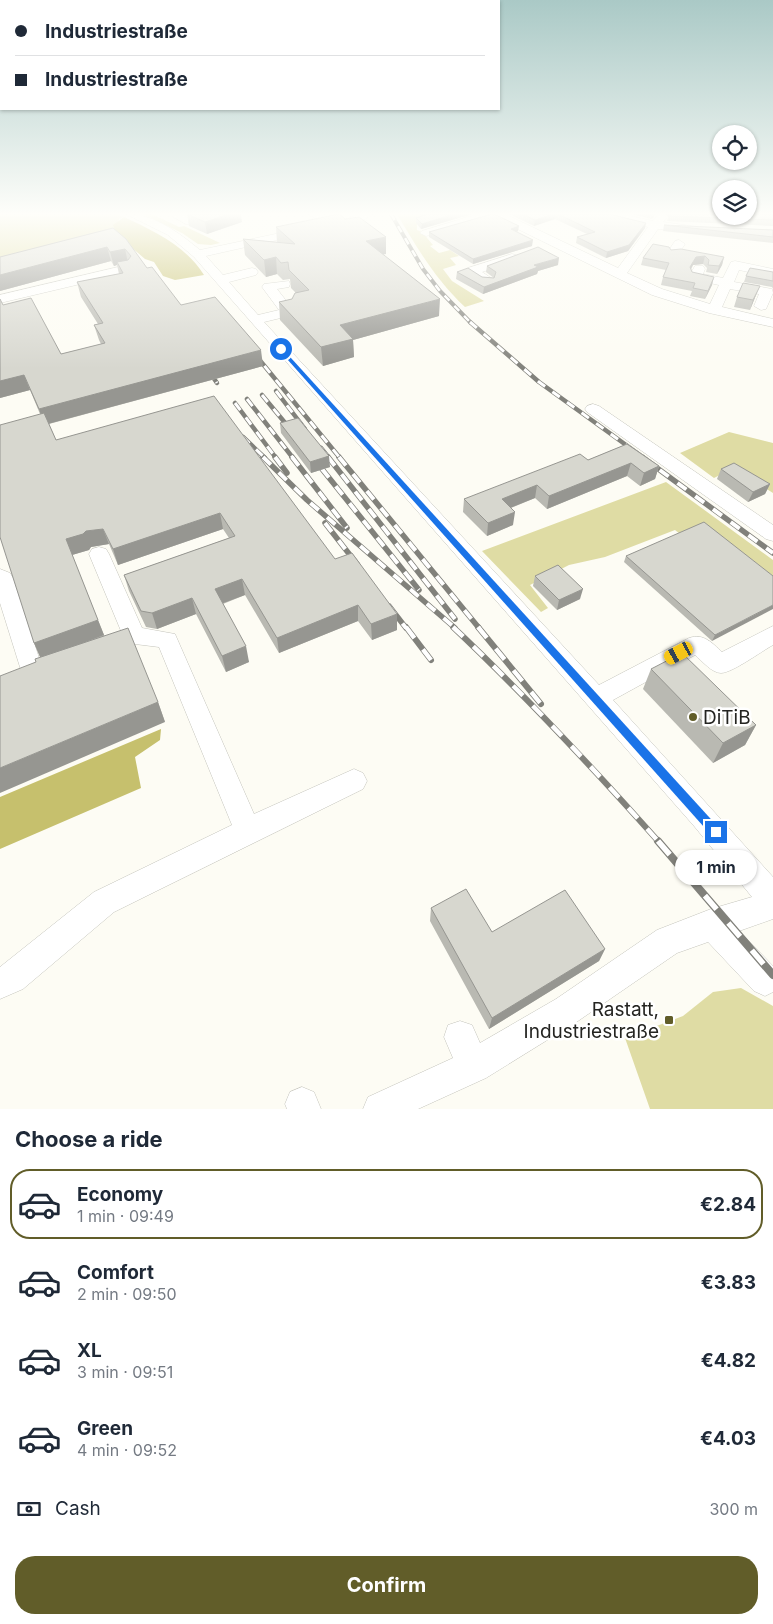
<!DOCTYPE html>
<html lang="en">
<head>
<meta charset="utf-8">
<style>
  body { margin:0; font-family:Inter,sans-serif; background:#f2f2f3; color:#1f2937; height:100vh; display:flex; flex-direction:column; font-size:19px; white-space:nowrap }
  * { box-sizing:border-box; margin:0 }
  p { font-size:16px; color:#747a83 }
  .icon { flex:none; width:28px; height:28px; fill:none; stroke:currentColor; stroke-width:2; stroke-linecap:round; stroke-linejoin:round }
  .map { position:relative; height:1109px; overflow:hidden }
  .panel { display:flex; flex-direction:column; background:#fff; flex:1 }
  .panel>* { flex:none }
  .banner { position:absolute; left:0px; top:0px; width:500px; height:110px; box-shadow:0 1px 4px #0004; display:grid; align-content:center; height:110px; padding:0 15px; background:#fff }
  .controls { position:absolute; left:712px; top:125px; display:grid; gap:10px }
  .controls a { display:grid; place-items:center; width:45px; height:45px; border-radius:50%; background:#fff; box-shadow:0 1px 4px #0004; font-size:25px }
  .end { position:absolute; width:22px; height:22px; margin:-11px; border:6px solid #1a73e8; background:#fff; box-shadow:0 0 0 2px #fff }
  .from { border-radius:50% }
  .bubble { position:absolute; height:35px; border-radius:18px; background:#fff; box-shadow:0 1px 4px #0004; font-size:16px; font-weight:700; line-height:35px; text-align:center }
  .car { position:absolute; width:15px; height:30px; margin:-15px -8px; border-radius:6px; box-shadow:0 0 4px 1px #0007; background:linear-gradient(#f5c518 24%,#345 0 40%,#f5c518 0 76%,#345 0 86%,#f5c518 0) }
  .banner b { display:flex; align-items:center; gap:18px; height:48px; font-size:19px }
  .banner b+b { border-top:1px solid #e0e1e3 }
  .banner i { width:12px; height:12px; background:#1f2937 }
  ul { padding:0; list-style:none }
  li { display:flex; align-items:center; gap:15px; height:70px; margin:0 10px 8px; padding:0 5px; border:2px solid transparent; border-radius:20px }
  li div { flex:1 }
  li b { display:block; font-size:19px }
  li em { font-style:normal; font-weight:700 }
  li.on { border-color:#615d29 }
  li>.icon { width:45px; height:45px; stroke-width:1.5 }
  h2 { padding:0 15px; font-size:22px; line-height:60px }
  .pay { display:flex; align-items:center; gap:12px; height:55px; padding:0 15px; font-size:19px }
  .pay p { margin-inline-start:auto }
  .action { display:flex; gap:10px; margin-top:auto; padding:10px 15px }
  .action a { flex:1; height:58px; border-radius:20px; background:#615d29; color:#fff; font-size:20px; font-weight:700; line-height:58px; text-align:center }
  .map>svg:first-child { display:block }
  .green { fill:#dfdca4 }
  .forest { fill:#c6c06d }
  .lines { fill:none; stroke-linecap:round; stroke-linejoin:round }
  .minor-casing { stroke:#c4c4bc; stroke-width:1 }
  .minor { fill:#fff; fill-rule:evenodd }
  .rail-far4-casing { stroke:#81817b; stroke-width:4 }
  .rail-far3-casing { stroke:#81817b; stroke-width:4.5 }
  .rail-far2-casing { stroke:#81817b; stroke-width:5.5 }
  .rail-far1-casing { stroke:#81817b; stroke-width:6 }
  .rail-casing { stroke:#81817b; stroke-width:8 }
  .rail-far4 { stroke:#fff; stroke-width:2.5; stroke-dasharray:7; stroke-linecap:butt }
  .rail-far3 { stroke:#fff; stroke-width:3; stroke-dasharray:9; stroke-linecap:butt }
  .rail-far2 { stroke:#fff; stroke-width:4; stroke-dasharray:11; stroke-linecap:butt }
  .rail-far1 { stroke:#fff; stroke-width:4.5; stroke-dasharray:14; stroke-linecap:butt }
  .rail { stroke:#fff; stroke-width:5.5; stroke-dasharray:18; stroke-linecap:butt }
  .wall { fill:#b9b9b2 }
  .shaded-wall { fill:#969691 }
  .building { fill:#d7d7cf; stroke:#969691 }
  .route { fill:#1a73e8 }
  .poi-dot { fill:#615d29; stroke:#fff; stroke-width:2 }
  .labels { text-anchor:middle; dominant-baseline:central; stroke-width:5; stroke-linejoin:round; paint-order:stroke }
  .near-poi-label { font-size:19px; fill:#242421; stroke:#fff; text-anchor:start }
</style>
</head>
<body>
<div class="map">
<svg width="773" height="1109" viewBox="0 0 773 1109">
  <rect width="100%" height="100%" fill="#fdfcf4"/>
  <g class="green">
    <polygon points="0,214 118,214 124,217 119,219 116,234 0,260"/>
    <polygon points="143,214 152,214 179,227 184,226 220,243 211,245 198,244 182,233"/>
    <path d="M397,214H443L417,222V230L422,232L433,245L430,246L439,253L450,250L459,256L450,258L456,265L443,269L452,281L484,301L465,307C436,280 417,248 397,214Z"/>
    <polygon points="729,432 773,443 773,493 734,468 714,478 680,453"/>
    <polygon points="666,482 773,560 773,576 704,523 680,534 675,530 605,557 569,565 530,585 548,608 541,612 482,551"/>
    <polygon points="741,988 773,1006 773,1109 650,1109 625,1038 683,1016 713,992"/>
  </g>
  <g class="forest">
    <path d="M124,217C154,231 186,246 204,275L175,280L163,276L154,262L145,259L116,234L113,225Z"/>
    <polygon points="161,729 160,740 135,757 141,788 0,849 0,797"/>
  </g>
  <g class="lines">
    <g class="minor-casing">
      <g id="minor">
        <path d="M126,214C155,214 179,233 200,250L304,228L308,229V233L206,256L223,275L252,268L256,269L258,272L256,275L229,282L258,315L279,310L262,287L264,284L289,281L290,284L289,287L277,289L295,312L293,315L264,322L599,685L689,638C704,633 712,643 722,652L773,626V645C762,651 732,673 721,673C712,673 702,661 695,655L613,700L773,877V919L739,931L773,966V992L765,996L754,991L708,942L677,953L578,1021L486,1078L418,1109H363L368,1097L453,1058L444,1037L448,1025L460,1021L472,1025L480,1043L556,999L657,930L711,909L752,897L694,826L194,257L168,235Z"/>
        <polygon points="168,214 183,214 196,222 194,224 186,224"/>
        <polygon points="308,214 323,214 341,222 359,214 373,214 355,225 335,229"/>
        <polygon points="478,214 505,214 618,268 648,227 601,216 599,214 620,214 653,221 658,214 666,214 668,216 663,222 691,226 697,229 691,232 658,229 627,273 662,289 710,304 719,285 691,279 689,276 695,266 703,266 705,269 703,274 723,278 731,262 735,261 773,269 773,277 739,270 734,282 772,289 773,293 766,309 761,310 754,306 759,294 730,289 722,307 773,319 773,327 709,313 652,295 493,217 426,236 420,233 422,231"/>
        <polygon points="679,240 685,244 679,253 675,254 671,253 669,250 675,241"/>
        <polygon points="512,254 516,255 518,258 516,261 482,272 494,280 493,283 483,283 466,271 468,268"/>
        <polygon points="127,265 133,269 131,272 0,303 0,295"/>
        <polygon points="593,404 599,406 773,525 773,541 766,539 587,412 585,409 587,406"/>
        <polygon points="99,547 106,549 109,554 142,628 175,634 254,814 354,769 363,773 367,781 363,789 114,912 23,989 0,999 0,967 94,892 232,825 159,647 135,644 122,649 114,646 111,640 114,634 121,631 89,554 92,549"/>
        <polygon points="0,569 10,573 13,578 40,661 48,658 56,661 59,667 56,673 32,682 24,680 0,603"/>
        <polygon points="302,1087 314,1092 321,1109 287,1109 285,1104 290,1092"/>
      </g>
    </g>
    <use href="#minor" class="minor"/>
    <g class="rail-far4-casing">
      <polyline id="rail-far4" points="391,214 423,269 440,291 471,323"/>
    </g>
    <g class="rail-far3-casing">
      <g id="rail-far3">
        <polyline points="470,322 539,382 644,458"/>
        <polyline points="253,352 340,458"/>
        <polyline points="206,367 217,383"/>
        <polyline points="276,391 305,429"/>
        <polyline points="262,395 291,430"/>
        <polyline points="247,399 293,458"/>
        <polyline points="235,403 276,458"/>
        <polyline points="243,437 265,458"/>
        <polyline points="321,448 329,458"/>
      </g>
    </g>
    <g class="rail-far2-casing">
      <g id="rail-far2">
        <polyline points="263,457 307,500 455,628"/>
        <polyline points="275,457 287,473"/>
        <polyline points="292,457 347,528"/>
        <polyline points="328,457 455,619"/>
        <polyline points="339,457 479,628"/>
        <polyline points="642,457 773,553"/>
        <polyline points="322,469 419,590"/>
        <polyline points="325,523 357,564"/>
        <polyline points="389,606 406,628"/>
      </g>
    </g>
    <g class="rail-far1-casing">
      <g id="rail-far1">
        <polyline points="406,627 431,660"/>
        <path d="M453,627C526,696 593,768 659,842"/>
        <polyline points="478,627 541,704"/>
      </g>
    </g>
    <g class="rail-casing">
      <polyline id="rail" points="658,841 773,975"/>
    </g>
    <use href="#rail-far4" class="rail-far4"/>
    <use href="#rail-far3" class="rail-far3"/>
    <use href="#rail-far2" class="rail-far2"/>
    <use href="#rail-far1" class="rail-far1"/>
    <use href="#rail" class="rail"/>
  </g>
  <g class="wall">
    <polygon points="187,214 242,222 207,234 189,226"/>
    <polygon points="420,214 472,214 421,229 416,223 416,218 422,216"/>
    <polygon points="509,214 609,214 645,228 628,251 606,258 576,243 577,237 587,234 555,219 534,226"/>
    <polygon points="630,214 656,214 652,219"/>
    <polygon points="668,214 773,214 773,226 667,221 669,215"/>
    <polygon points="664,225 773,230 773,243 663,231"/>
    <polygon points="276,227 386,254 383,254 439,316 353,340 354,357 323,366 280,320 279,302 292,299 296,293 291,288 290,279 283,280 277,274 266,277 245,255 243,239 277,242"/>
    <polygon points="113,228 147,268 181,305 263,366 49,424 56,440 335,559 397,630 372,640 358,621 279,653 245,595 223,604 249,662 226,672 196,614 157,629 146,627 129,591 124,575 229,538 223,529 118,565 109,544 91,547 89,550 72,555 104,635 158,702 165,722 36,662 40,657 34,643 40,414 30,390 0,398 0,299 3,305 61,354 101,344 99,340 94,325 98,324 81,297 77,282 119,274 117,265 114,266 111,261 0,291 0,257"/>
    <polygon points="518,231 517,232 532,246 473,264 429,237 429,232"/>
    <polygon points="671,250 724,257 722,265 717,274 706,272 707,268 703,264 693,265 691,270 692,272 712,285 705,299 690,296 692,291 661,285 663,277 666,270 641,265 643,258"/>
    <polygon points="558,265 538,271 537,274 483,294 456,279 457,272 482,277 494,278 486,272 487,266"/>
    <polygon points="773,272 773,289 772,287 744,282 746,276"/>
    <polygon points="760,286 756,295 750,310 734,307 737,297"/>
    <polygon points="280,423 330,467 311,473 281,433"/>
    <polygon points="627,444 659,466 655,479 640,486 627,476 547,509 535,498 511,508 513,525 487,536 463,512 464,499 588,460"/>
    <polygon points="721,469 770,484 765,494 748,502 717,479"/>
    <polygon points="626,556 773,576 712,641 624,562"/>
    <polygon points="535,576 580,599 557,610 533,586"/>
    <polygon points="651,669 756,725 745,745 713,763 643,689"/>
    <polygon points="431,908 492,932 605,949 599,961 489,1029 430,921"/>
  </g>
  <g class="shaded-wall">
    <polygon points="229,214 241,214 242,222 207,234 205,222"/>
    <polygon points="454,214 472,214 421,229 422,224"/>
    <polygon points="554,214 556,214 555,219 534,226 535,220"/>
    <polygon points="646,223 645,228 628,251 606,258 607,252"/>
    <polygon points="519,226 518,231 510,234 511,229"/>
    <polygon points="386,237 386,254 367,258 366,241"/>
    <polygon points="533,240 532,246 473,264 473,259"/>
    <polygon points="107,247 111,261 0,291 0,275"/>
    <polygon points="125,249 128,263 117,262 117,265 114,266 110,252"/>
    <polygon points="705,256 703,264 693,265 687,275 690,267 696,257"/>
    <polygon points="276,257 277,274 266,277 264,260"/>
    <polygon points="724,257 722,265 717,274 719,266"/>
    <polygon points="559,258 558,265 538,271 537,274 483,294 484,287 534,265"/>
    <polygon points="714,277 712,285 705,299 708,291"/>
    <polygon points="760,286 756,295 750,310 753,300"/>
    <polygon points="440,299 439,316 353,340 354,357 323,366 321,347 340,325"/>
    <polygon points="261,350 263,366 44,425 39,409"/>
    <polygon points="24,375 30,390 0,398 0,381"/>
    <polygon points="329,456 330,467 311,473 310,462"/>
    <polygon points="631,463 627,476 547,509 549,496"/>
    <polygon points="659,466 655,479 640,486 644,473"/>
    <polygon points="770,484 765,494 748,502 753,492"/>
    <polygon points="537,485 535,498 500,512 502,499"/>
    <polygon points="515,512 513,525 487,536 488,523"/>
    <polygon points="220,513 223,529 118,565 113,549"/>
    <polygon points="103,529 109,544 91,547 89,550 72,555 66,539 86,531"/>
    <polygon points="242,579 245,595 218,605 215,589"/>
    <polygon points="583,589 580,599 557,610 559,600"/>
    <polygon points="192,598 196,614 157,629 152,613"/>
    <polygon points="358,605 358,621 279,653 277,638"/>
    <polygon points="773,605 773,609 712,641 715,635"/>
    <polygon points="397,614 397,630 372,640 371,624"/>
    <polygon points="98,620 104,635 41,659 34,643"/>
    <polygon points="246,646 249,662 226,672 222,656"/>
    <polygon points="158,702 165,722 0,793 0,768"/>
    <polygon points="756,725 745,745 713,763 723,743"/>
    <polygon points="605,949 599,961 489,1029 492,1018"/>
  </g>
  <g class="building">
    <polygon points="187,214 229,214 205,222"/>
    <polygon points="339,214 345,219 359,217 386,237 366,241 440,299 340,325 353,339 321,347 279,302 292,299 295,293 309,290 289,270 288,262 281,263 276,257 264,260 243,239 295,244 276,227"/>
    <polygon points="428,214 454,214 422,224 416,218"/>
    <polygon points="492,214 494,214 519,226 511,229 533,240 473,259 429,232"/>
    <polygon points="522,214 554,214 535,220"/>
    <polygon points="558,214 609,214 646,223 629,245 607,252 577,237 595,232"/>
    <polygon points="669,214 721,214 721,216 749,216 749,214 773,214 773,220 668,216"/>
    <polygon points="664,225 773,230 773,237"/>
    <polygon points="113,228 126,239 147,268 152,267 181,305 215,297 261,350 39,409 24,375 0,381 0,299 3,305 31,298 61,354 105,343 94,325 103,323 77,282 123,273 117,262 128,260 131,256 125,249 110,252 107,247 0,275 0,257"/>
    <polygon points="653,244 669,247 671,250 681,249 724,257 719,266 708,265 709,260 705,256 696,257 690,267 692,272 714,277 708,291 693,288 695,283 663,277 669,263 643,258"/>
    <polygon points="538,247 559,258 534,265 538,267 484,287 457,272 468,268 482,277 494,278 496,272 487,266"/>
    <polygon points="750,268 773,272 773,281 746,276"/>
    <polygon points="743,283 760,286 753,300 737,297"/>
    <polygon points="214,396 335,559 352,553 397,614 371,624 358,605 277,638 242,579 215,589 246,646 222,656 192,598 152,613 141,611 124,575 235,536 220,513 113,549 103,529 86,531 83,534 66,539 98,620 34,643 0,537 0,425 44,413 56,440"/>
    <polygon points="298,418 329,456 310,462 280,423"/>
    <polygon points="627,444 659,466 644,473 631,463 549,496 537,485 502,499 515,512 488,523 464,499 580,454 588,460"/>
    <polygon points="734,463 770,484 753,492 721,469"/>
    <polygon points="704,522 773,576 773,605 715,635 626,556"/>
    <polygon points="558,565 583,589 559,600 535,576"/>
    <polygon points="128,628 158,702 0,768 0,676 36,662 35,659"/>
    <polygon points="682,653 756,725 723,743 651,669"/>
    <polygon points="466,889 492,932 565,890 605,949 492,1018 431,908"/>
  </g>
  <linearGradient id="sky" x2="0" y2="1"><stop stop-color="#aac9c6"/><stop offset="0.58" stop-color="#fefefa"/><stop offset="1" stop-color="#fefefa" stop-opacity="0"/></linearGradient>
  <rect width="773" height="369" fill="url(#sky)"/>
  <polygon class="route" points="281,347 719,828 719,836 712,836 279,350"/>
  <g class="poi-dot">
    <circle cx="693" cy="717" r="5"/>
    <rect x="664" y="1015" width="10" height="10" rx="2.5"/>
  </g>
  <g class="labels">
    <g class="near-poi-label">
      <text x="703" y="717">DiTiB</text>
      <text x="659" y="1009" text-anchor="end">Rastatt,<tspan x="659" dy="22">Industriestraße</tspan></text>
    </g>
  </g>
</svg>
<div class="controls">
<a><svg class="icon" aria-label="locate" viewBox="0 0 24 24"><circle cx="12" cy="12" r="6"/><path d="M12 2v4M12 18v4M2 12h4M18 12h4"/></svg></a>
<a><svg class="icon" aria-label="layers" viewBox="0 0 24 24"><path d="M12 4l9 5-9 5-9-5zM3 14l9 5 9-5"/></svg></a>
</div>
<i class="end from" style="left:281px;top:349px"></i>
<i class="end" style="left:716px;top:832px"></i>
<div class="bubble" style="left:675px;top:850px;width:82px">1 min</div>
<i class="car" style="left:679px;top:653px;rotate:242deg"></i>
<div class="banner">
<b><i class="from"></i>Industriestraße</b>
<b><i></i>Industriestraße</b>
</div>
</div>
<section class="panel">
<h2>Choose a ride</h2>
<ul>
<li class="on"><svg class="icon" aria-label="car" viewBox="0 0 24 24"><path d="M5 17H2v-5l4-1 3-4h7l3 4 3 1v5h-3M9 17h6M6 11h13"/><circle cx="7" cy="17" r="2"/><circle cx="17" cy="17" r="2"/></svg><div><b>Economy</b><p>1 min · 09:49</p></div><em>€2.84</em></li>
<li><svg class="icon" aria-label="car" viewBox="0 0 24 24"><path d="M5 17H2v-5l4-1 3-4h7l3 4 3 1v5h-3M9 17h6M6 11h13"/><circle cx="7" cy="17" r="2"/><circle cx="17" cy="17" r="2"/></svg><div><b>Comfort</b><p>2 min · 09:50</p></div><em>€3.83</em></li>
<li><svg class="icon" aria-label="car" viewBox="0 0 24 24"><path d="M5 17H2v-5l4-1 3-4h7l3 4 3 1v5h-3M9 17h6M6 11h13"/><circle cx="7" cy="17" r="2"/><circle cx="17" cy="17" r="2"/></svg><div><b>XL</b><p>3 min · 09:51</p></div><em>€4.82</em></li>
<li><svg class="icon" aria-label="car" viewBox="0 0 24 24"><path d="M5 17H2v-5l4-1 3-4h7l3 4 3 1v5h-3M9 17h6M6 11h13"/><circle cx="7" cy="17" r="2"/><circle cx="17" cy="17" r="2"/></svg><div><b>Green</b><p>4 min · 09:52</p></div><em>€4.03</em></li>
</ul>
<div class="pay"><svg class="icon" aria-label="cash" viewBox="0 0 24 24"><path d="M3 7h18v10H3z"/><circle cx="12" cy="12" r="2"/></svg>Cash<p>300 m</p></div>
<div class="action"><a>Confirm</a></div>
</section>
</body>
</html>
